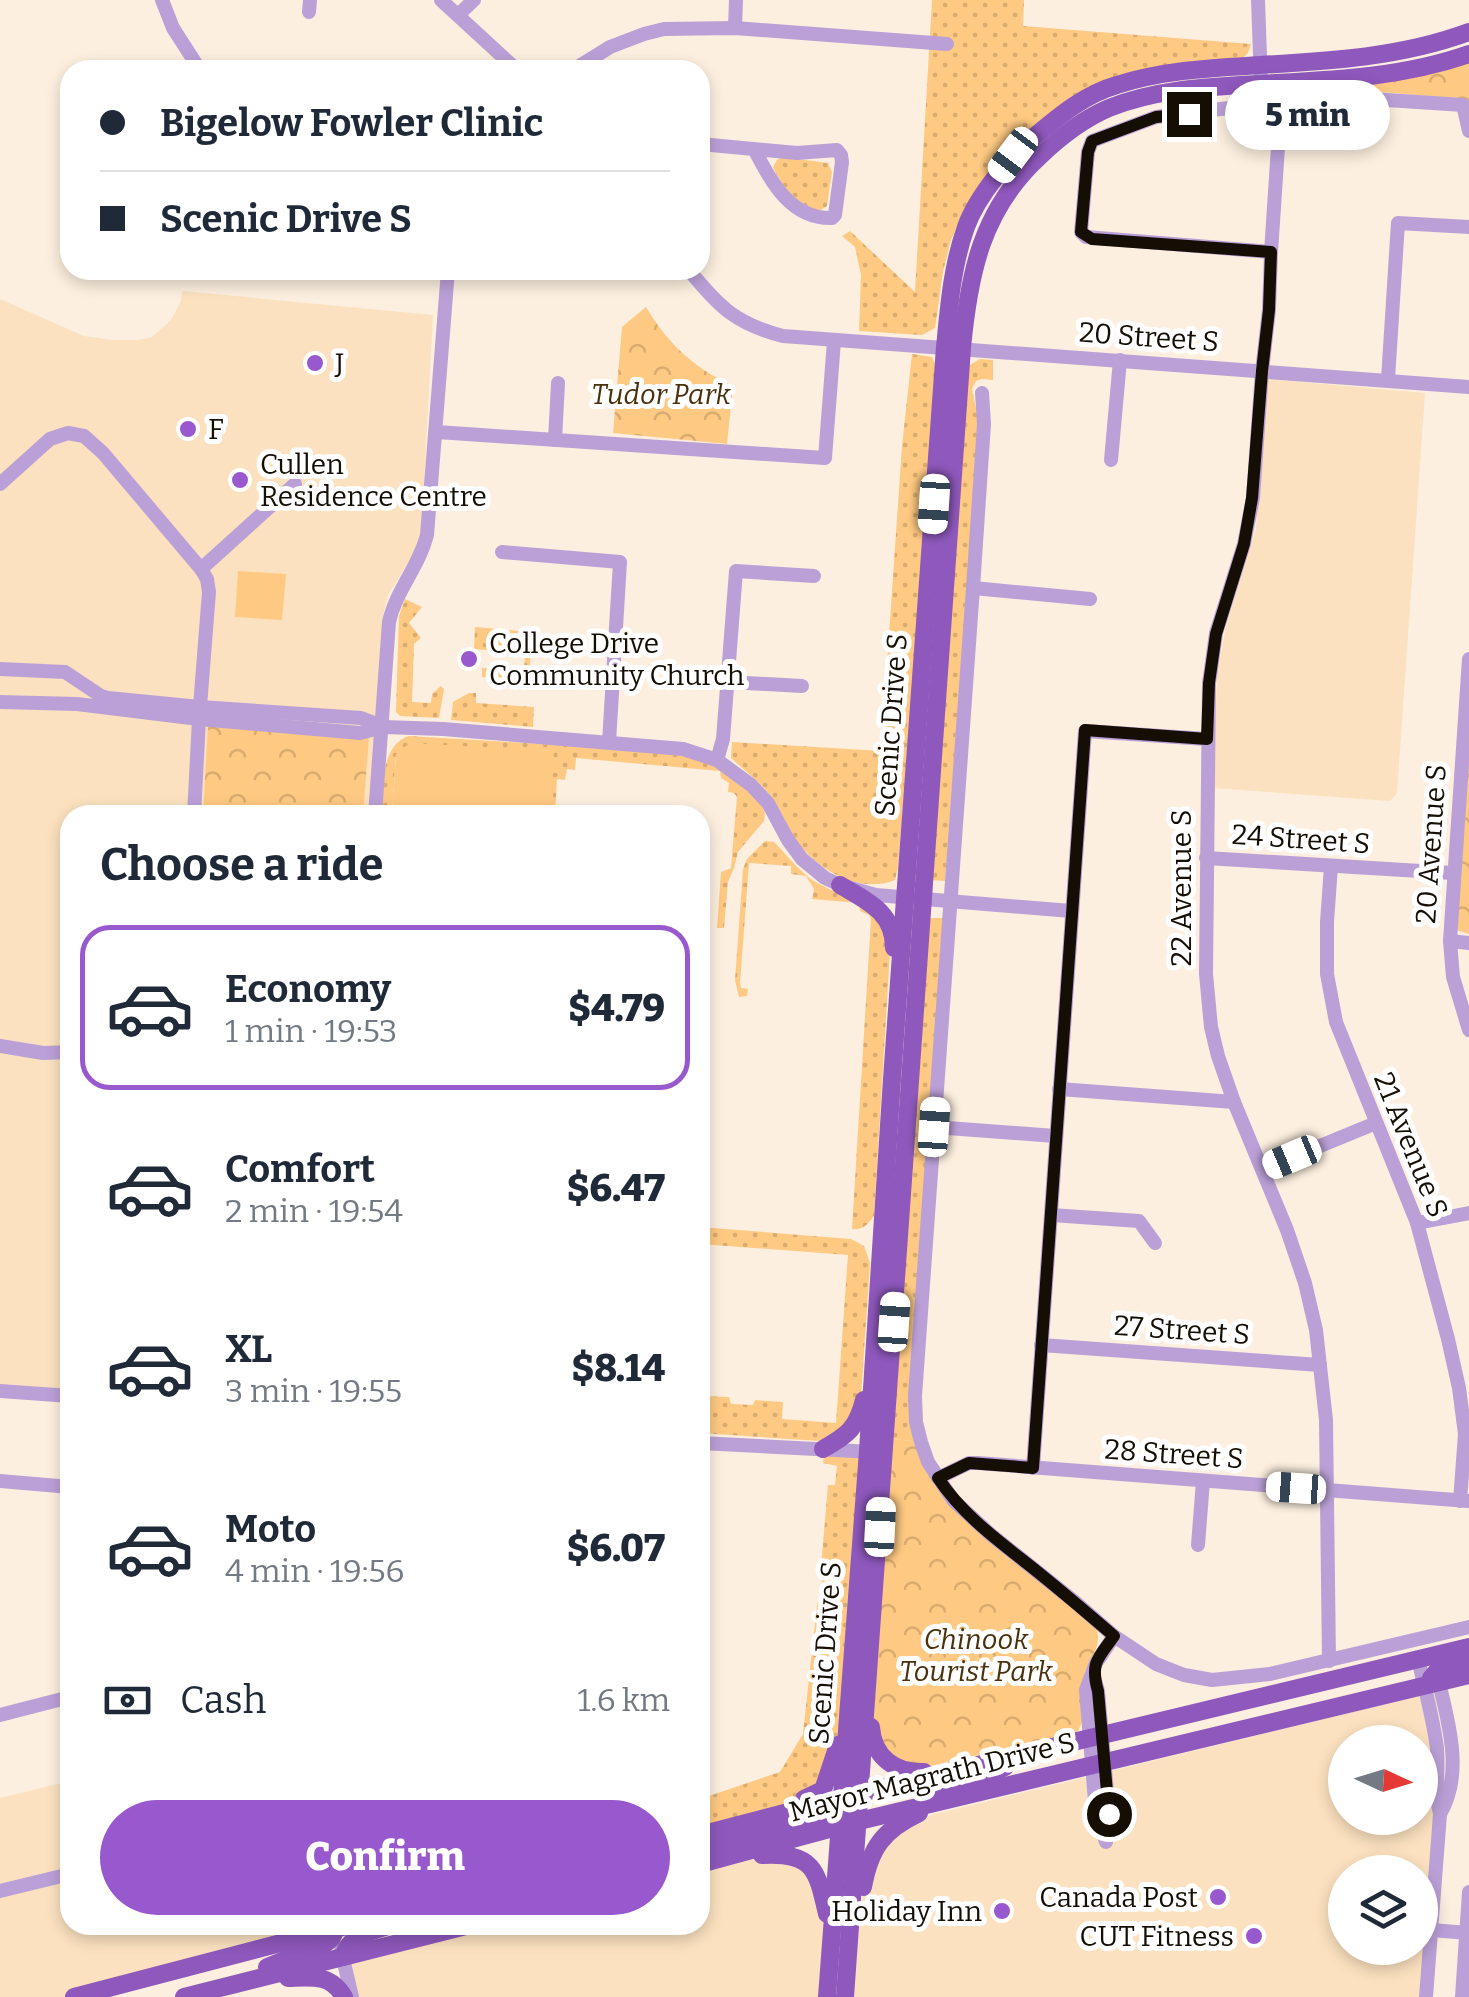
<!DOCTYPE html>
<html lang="en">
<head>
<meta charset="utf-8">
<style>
  body { margin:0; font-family:Bitter,serif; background:#f2f2f3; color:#1f2937; height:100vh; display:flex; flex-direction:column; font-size:38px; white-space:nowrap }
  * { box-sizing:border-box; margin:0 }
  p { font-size:32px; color:#747a83 }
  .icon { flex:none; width:55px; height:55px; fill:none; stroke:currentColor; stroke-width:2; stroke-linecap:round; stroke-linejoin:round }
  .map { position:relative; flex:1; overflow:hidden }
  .sheet { position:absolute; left:60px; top:805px; width:650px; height:1130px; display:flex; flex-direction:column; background:#fff; border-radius:30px; box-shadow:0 5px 15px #0003 }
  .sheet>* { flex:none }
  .guide { position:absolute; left:60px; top:60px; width:650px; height:220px; border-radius:30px; box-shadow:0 5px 15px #0003; display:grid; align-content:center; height:220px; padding:0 40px; background:#fff }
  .needle { width:65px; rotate:94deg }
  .tools { position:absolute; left:1328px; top:1725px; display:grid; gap:20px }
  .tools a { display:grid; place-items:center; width:110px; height:110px; border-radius:50%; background:#fff; box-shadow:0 5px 15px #0003; font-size:50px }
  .end { position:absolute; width:45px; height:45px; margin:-22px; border:12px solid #150e05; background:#fff; box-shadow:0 0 0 5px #fff }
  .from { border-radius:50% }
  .bubble { position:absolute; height:70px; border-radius:35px; background:#fff; box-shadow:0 5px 15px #0003; font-size:32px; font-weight:800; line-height:70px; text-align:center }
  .car { position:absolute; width:30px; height:60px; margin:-30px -15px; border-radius:12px; box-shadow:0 0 8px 2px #0007; background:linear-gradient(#fff 24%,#345 0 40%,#fff 0 76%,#345 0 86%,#fff 0) }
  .guide b { display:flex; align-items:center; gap:35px; height:95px; font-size:38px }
  .guide b+b { border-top:2px solid #e0e1e3 }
  .guide i { width:25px; height:25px; background:#1f2937 }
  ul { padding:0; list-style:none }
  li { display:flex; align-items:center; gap:30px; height:165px; margin:0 20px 15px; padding:0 20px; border:5px solid transparent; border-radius:30px }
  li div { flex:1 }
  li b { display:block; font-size:38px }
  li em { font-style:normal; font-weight:800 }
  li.current { border-color:#9858ce }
  li>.icon { width:90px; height:90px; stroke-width:1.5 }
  h2 { padding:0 40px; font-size:45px; line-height:120px }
  .pay { display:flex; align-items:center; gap:25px; height:110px; padding:0 40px; font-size:38px }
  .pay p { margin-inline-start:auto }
  .cta { display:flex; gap:20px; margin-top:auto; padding:20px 40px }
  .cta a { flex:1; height:115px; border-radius:60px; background:#9858ce; color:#fff; font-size:40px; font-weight:800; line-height:115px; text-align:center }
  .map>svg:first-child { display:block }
  .built { fill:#fbe1bf; fill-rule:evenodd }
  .grass { fill:url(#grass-dots) }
  .park { fill:url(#park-crowns) }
  .pitch { fill:#fec982 }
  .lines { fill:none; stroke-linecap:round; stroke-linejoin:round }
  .minor { stroke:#bba0d7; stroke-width:14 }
  .major { stroke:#8e58bc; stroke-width:18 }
  .route { stroke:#150e05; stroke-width:12 }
  .poi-dot { fill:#9858ce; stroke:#fefffe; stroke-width:4 }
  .labels { text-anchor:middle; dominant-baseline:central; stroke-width:10; stroke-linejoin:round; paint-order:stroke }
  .street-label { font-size:28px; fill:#150e05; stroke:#fefffe }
  .poi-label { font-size:28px; fill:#150e05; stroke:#fefffe; text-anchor:start }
  .park-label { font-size:28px; font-style:italic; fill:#4a310d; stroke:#fefffe }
</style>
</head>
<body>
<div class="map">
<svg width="1469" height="1997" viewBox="0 0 1469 1997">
  <defs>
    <pattern id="grass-dots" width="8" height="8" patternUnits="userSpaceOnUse" patternTransform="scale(2.5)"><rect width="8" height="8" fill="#fec982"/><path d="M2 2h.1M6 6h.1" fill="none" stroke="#d9ab6f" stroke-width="1.8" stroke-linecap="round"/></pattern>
    <pattern id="park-crowns" width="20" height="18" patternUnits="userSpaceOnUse" patternTransform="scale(2.5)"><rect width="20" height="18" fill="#fec982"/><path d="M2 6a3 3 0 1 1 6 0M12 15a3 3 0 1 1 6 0" fill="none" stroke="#d9ab6f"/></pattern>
  </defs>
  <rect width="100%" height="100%" fill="#fcefdf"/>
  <g class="built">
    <polygon points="182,291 433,315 422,521 418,547 388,595 383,615 369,815 70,815 70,1396 0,1391 0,299 84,336 113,340 138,340 152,337 171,320 181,301"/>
    <polygon points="1267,379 1425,393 1397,793 1390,801 1213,788 1217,676 1226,626 1256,529"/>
    <path d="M1435,1692L1444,1751L1426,1997H850L865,1878L889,1830L931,1815ZM1345,1742H1420V1818H1345ZM1345,1872H1420V1948H1345Z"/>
    <polygon points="70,1781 70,1925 350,1925 68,1997 0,1997 0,1798"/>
    <polygon points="790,1855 817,1874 832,1932 827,1997 352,1997 343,1957 470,1925 700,1925 700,1864 722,1859"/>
  </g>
  <g class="grass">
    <polygon points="932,0 1024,0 1023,26 1251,44 1248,53 1242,59 1098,85 1008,150 964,210 951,240 943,272 935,328 922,335 859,331 861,275 855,247 842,236 850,231 915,292"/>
    <path d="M782,157L828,163L832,172L827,206L819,211C798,205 781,186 773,167L777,160Z"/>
    <path d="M912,354L932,357L938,371L898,867L895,880C857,895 815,868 794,837C786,824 780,809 771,796C760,782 744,770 731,758L732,742L881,751L902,446Z"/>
    <polygon points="980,359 993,360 993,380 982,379 976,381 972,389 979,423 945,881 929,880 967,367"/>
    <polygon points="405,599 422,607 409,623 421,638 414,644 412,702 431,703 432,694 441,686 444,689 439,718 400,716 396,712 399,616"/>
    <polygon points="475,627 532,632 529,680 482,677 482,668 524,670 525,653 474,649"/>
    <polygon points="469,693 476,693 476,703 534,707 533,727 451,720 453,702"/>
    <path d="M409,736L673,752L723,768L762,805L765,814L764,821L738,852L734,868L728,882L724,928H717L721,872L731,868L737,797L734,793L728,792L729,783L721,778L720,771L576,758L575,770L567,769L565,780L557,779L555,815H550L553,751L451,747L396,754L392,815H381C383,789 380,745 409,736Z"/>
    <path d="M765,841L774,842C785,853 795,866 807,876C834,898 880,898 891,935L874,1216C867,1225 863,1230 852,1229L871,919L869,915L860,911L859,903L812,899L814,889L806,876L791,874V866L749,863L740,983L741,988L748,989L747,996L739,997L735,980L743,869L747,859Z"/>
    <polygon points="927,918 943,918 914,1441 891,1439"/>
    <polygon points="700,1227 851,1239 864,1246 870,1263 861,1397 854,1421 820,1441 700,1433 702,1396 729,1397 731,1404 753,1405 755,1400 783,1402 782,1419 836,1423 848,1255 700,1244"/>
    <polygon points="825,1449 868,1451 841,1733 817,1795 700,1835 700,1799 780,1772 803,1734 817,1605 823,1590 821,1567 828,1485 835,1485 837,1466 823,1463"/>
  </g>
  <g class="park">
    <polygon points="1469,59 1469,108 1462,99 1334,88"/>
    <path d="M646,307C668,344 694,368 733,386L727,444L613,433L622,327Z"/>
    <polygon points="1469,723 1469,934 1456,930"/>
    <polygon points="208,725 369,737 363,815 203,815"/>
    <path d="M891,1439L914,1441L935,1484L1096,1627C1104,1651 1085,1660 1083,1683C1081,1701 1088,1716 1077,1732L922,1768L899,1765L873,1729Z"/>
  </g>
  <g class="pitch">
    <polygon points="238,571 286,574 282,620 235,617"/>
    <polygon points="410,743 554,751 550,815 392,815 396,754"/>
  </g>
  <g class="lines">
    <g class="minor">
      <polyline points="162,0 173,28 200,70"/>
      <polyline points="441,0 517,70"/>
      <polyline points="1258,0 1261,84"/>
      <polyline points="309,12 310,0"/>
      <polyline points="458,15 474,0"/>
      <polyline points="735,28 736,0"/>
      <polyline points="573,70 610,47 644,34 664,29 735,28 947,44"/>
      <polyline points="1281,102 1271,252 1269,310 1262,371 1253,498 1244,544 1216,633 1209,683 1206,974 1211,1027 1218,1056 1234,1102 1287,1230 1305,1283 1316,1330 1326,1420 1329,1661"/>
      <path d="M700,144L797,153L837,150L841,155L842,162L835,215L832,218C790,219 771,181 754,149"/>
      <polyline points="1271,252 1086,237 1081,232 1088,152 1092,141 1156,117 1326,96 1463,105 1469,131"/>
      <path d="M689,270C719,307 736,324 783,336L1469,387"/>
      <polyline points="1388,379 1398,223 1469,227"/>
      <polyline points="982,393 984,424 973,588 915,1396 916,1422 921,1442 928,1462 953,1500 990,1534 1075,1602 1114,1636 1156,1664 1184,1675 1212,1680 1270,1674 1469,1627"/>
      <polyline points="437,432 825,458 834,341"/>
      <polyline points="555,440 558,383"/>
      <polyline points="1111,460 1120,360"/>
      <polyline points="0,484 50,439 68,433 84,436 103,453 201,569 207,579 209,592 199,719 194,815"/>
      <polyline points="502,552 620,562 609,742"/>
      <polyline points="201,569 295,484"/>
      <polyline points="973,588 1090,599"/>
      <polyline points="1469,659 1450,941 1453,977 1469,1030"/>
      <polyline points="0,669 65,672 101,696 108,698 200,707 361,718 382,726"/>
      <polyline points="728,682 802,686"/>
      <polyline points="0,702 77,704 199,719 360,733 383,727 443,729 683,749 717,760 751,785 768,803 788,840 802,859 825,878 840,885 876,895 1071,911"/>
      <polyline points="717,760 723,739 736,571 814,576"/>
      <path d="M375,815L389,622C396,590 419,567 427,535L448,270"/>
      <polyline points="1206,858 1453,873"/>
      <polyline points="1331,866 1327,922 1327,974 1336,1022 1417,1223 1448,1339 1459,1388 1465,1434 1460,1501"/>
      <polyline points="1450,941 1469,943"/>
      <polyline points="0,1046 43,1053 70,1052"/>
      <polyline points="1059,1089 1234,1102"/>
      <polyline points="934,1127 1055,1136"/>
      <polyline points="1264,1169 1376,1123"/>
      <polyline points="1051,1215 1139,1221 1155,1243"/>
      <polyline points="1417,1223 1469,1213"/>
      <polyline points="1041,1345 1320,1365"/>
      <polyline points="0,1391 70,1396"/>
      <polyline points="700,1443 874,1452"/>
      <polyline points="1033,1468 1085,731 1207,739"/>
      <polyline points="938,1478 969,1463 978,1463 1468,1501"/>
      <polyline points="0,1481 70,1487"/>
      <polyline points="1198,1545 1203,1481"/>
      <path d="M1418,1659C1425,1689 1433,1718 1437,1748C1439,1771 1434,1792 1440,1814L1426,1997"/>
      <polyline points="1093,1673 1098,1691 1109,1814 1106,1836"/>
      <path d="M1437,1674C1447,1718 1465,1772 1440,1814"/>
      <polyline points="0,1715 70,1697"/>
      <polyline points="1106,1842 1096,1814 1086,1690 1096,1663 1114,1636"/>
      <polyline points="0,1891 70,1874"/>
      <polyline points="1431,1930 1469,1933"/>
      <polyline points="341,1950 352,1997"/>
      <polyline points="1462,1997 1469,1892"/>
    </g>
    <g class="major">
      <path d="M840,885C867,901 894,912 894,948"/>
      <path d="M823,1449C848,1435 857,1428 864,1400"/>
      <polyline points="1431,1678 1437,1671 1469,1660"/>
      <path d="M871,1727C873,1757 895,1773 924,1772"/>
      <polyline points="926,1793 981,1779 1005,1767"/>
      <polyline points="804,1799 823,1790 838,1745"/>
      <polyline points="700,1835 861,1793 1469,1647"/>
      <polyline points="700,1851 831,1814 846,1807"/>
      <path d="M762,1855C814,1852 817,1870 827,1914"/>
      <polyline points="700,1864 859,1821 1469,1675"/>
      <path d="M863,1887C870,1848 883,1830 919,1813"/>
      <path d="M343,1957C350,1934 369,1933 390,1925"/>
      <polyline points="267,1967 325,1944 332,1938 336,1928"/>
      <path d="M288,1978C313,1977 331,1974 344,1997"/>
      <polyline points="74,1997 350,1925"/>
      <polyline points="184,1997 470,1925"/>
      <path d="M827,1997L868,1451L892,1079L945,347C949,307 952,266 966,227C977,196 1009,158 1034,137C1059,116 1085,94 1117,85C1163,70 1212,68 1260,65C1331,61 1402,57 1469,32"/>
      <path d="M845,1997L962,348C969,273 982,209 1040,156C1060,137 1083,119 1109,108C1156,89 1208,87 1258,84C1330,80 1401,78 1469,54"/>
    </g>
  </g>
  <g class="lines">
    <path class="route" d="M1109,1814L1098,1691C1090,1663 1098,1658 1114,1636C1086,1612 1058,1588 1029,1565C996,1539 962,1514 938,1478L969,1463L1033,1468L1085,730L1207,739L1209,683L1216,634L1244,544L1252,498L1262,371L1269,310L1271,252L1092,239L1081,232L1088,152L1092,141L1156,117L1189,114"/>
  </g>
  <g class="poi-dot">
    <circle cx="315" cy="363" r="10"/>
    <circle cx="188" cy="429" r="10"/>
    <circle cx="240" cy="480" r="10"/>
    <circle cx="469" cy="659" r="10"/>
    <circle cx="1218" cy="1897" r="10"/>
    <circle cx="1002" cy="1911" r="10"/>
    <circle cx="1254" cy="1936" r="10"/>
  </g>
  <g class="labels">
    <g class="street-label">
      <text transform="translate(1149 337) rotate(4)">20 Street S</text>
      <text transform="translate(891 725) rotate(-86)">Scenic Drive S</text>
      <text transform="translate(1301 839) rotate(4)">24 Street S</text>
      <text transform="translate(1431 844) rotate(-86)">20 Avenue S</text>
      <text transform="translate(1181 888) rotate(-90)">22 Avenue S</text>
      <text transform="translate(1411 1145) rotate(68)">21 Avenue S</text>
      <text transform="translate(1182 1330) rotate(4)">27 Street S</text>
      <text transform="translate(1174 1454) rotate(4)">28 Street S</text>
      <text transform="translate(825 1653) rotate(-86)">Scenic Drive S</text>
      <text transform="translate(932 1777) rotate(-14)">Mayor Magrath Drive S</text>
    </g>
    <g class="poi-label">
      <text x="335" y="363">J</text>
      <text x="208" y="429">F</text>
      <text x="260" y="464">Cullen<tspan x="260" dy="32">Residence Centre</tspan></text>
      <text x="489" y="643">College Drive<tspan x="489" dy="32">Community Church</tspan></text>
      <text x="1198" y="1897" text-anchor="end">Canada Post</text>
      <text x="982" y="1911" text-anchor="end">Holiday Inn</text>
      <text x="1234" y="1936" text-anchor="end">CUT Fitness</text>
    </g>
    <g class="park-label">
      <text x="661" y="394">Tudor Park</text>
      <text x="976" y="1639">Chinook<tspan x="976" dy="32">Tourist Park</tspan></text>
    </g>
  </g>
</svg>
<div class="tools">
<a><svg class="needle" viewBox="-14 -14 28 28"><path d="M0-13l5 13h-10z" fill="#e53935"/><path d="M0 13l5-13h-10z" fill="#747a83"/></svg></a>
<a><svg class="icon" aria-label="layers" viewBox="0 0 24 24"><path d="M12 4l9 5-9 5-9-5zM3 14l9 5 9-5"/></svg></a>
</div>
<i class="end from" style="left:1109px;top:1814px"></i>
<i class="end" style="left:1189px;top:114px"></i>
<div class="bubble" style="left:1225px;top:80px;width:165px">5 min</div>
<i class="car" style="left:1013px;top:155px;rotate:217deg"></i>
<i class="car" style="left:934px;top:504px;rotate:184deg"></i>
<i class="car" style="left:934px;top:1127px;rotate:4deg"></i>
<i class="car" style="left:1292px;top:1157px;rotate:247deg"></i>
<i class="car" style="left:894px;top:1322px;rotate:4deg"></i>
<i class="car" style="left:1296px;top:1488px;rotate:274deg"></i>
<i class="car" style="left:880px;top:1527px;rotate:3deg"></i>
<div class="guide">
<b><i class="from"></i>Bigelow Fowler Clinic</b>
<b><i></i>Scenic Drive S</b>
</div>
<section class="sheet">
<h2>Choose a ride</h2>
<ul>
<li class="current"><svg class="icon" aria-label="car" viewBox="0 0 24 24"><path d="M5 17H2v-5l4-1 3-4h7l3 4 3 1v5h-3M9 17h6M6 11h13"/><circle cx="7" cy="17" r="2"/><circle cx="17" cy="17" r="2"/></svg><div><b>Economy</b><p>1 min · 19:53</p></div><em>$4.79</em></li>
<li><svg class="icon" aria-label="car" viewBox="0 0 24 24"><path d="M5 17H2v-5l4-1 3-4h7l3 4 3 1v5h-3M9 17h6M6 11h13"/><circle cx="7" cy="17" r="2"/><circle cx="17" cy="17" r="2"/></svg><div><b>Comfort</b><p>2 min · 19:54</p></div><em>$6.47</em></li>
<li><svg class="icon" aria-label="car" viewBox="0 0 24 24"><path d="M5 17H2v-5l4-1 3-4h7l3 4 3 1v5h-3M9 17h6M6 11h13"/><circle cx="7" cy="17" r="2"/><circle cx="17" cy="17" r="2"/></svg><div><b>XL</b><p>3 min · 19:55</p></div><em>$8.14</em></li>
<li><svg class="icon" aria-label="car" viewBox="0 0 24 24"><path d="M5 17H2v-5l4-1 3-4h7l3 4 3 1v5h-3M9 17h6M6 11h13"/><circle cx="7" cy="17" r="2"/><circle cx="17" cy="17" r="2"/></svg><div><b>Moto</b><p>4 min · 19:56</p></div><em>$6.07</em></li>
</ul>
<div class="pay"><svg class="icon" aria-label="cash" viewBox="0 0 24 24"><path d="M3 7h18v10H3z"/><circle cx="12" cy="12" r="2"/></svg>Cash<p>1.6 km</p></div>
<div class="cta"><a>Confirm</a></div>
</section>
</div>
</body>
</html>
